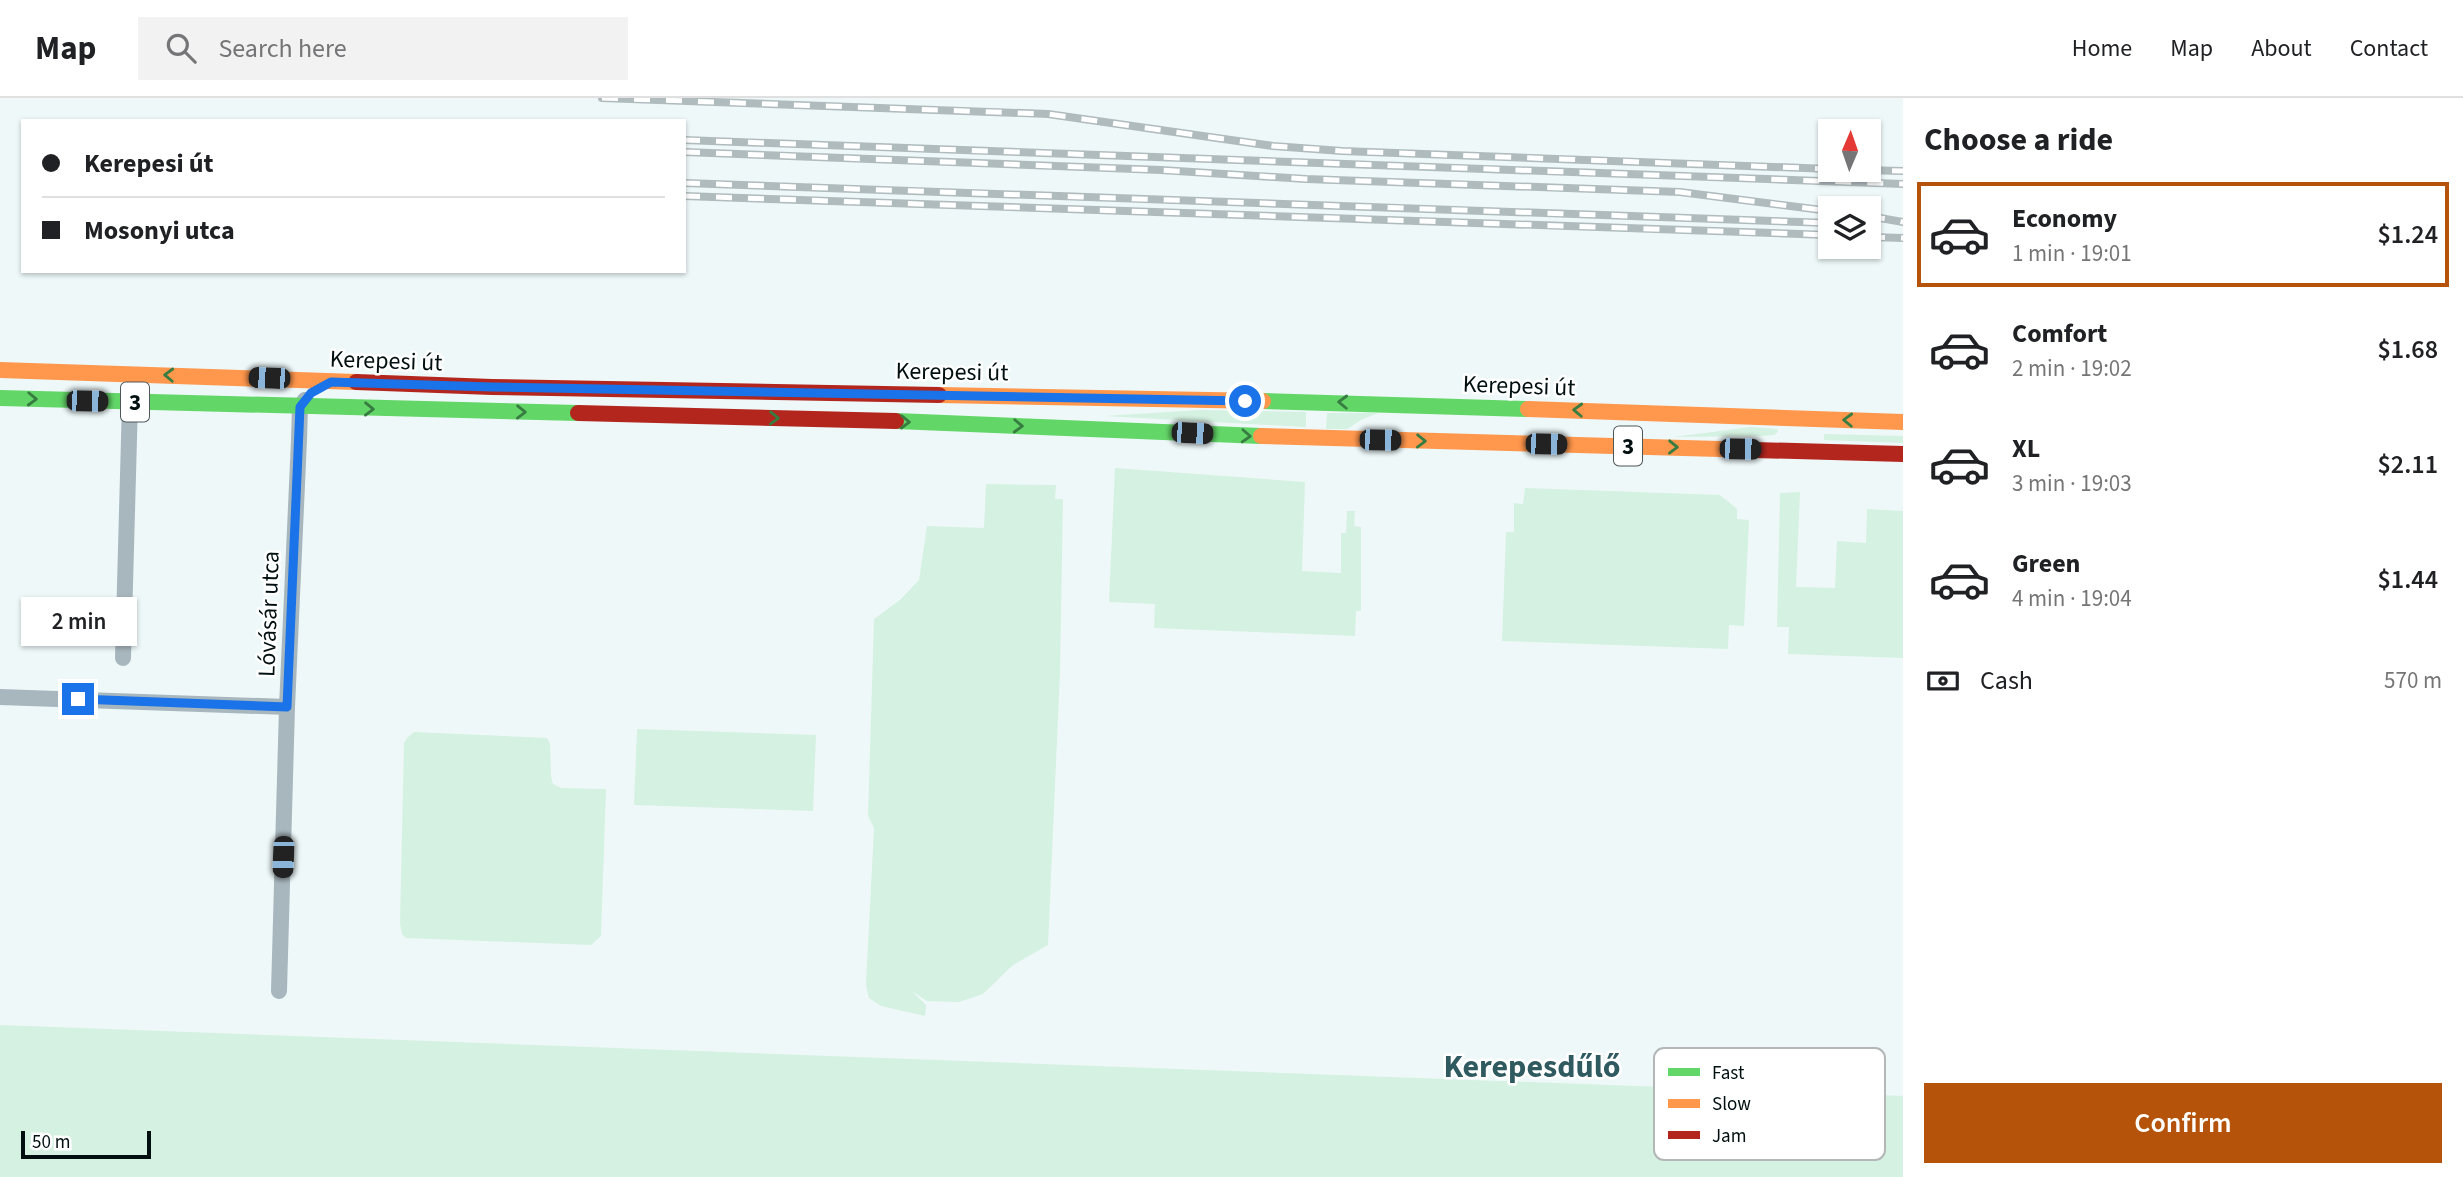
<!DOCTYPE html>
<html lang="en">
<head>
<meta charset="utf-8">
<style>
  body { margin:0; font-family:"Source Sans 3",sans-serif; background:#f2f2f2; color:#202124; height:100vh; display:flex; flex-direction:column; font-size:26px; white-space:nowrap }
  * { box-sizing:border-box; margin:0 }
  p { font-size:23px; color:#757577 }
  .icon { flex:none; width:38px; height:38px; fill:none; stroke:currentColor; stroke-width:2; stroke-linecap:round; stroke-linejoin:round }
  .map { position:relative; flex:1; overflow:hidden }
  .drawer { display:flex; flex-direction:column; background:#fff; width:560px }
  .drawer>* { flex:none }
  .guide { position:absolute; left:21px; top:21px; width:665px; height:154px; border-radius:0px; box-shadow:0 2px 5px #0004; display:grid; align-content:center; height:154px; padding:0 21px; background:#fff }
  .needle { width:46px; rotate:2deg }
  .controls { position:absolute; left:1818px; top:21px; display:grid; gap:14px }
  .controls a { display:grid; place-items:center; width:63px; height:63px; border-radius:0px; background:#fff; box-shadow:0 2px 5px #0004; font-size:35px }
  .scale { position:absolute; left:21px; bottom:18px; width:130px; box-sizing:border-box; padding-left:7px; border:4px solid #010f11; border-top:0; font-size:19px; line-height:24px; white-space:nowrap; color:#010f11; -webkit-text-stroke:5px #fff; paint-order:stroke }
  .end { position:absolute; width:32px; height:32px; margin:-16px; border:9px solid #1a73e8; background:#fff; box-shadow:0 0 0 4px #fff }
  .from { border-radius:50% }
  .bubble { position:absolute; height:49px; border-radius:0px; background:#fff; box-shadow:0 2px 5px #0004; font-size:23px; font-weight:600; line-height:49px; text-align:center }
  .car { position:absolute; width:21px; height:42px; margin:-21px -10px; border-radius:9px; box-shadow:0 0 5px 2px #0007; background:linear-gradient(#222 24%,#8ab4d8 0 40%,#222 0 76%,#8ab4d8 0 86%,#222 0) }
  .guide b { display:flex; align-items:center; gap:24px; height:66px; font-size:26px }
  .guide b+b { border-top:2px solid #e0e0e0 }
  .guide i { width:18px; height:18px; background:#202124 }
  ul { padding:0; list-style:none }
  li { display:flex; align-items:center; gap:21px; height:105px; margin:0 14px 10px; padding:0 7px; border:4px solid transparent; border-radius:0px }
  li div { flex:1 }
  li b { display:block; font-size:26px }
  li em { font-style:normal; font-weight:600 }
  li.active { border-color:#b45309 }
  li>.icon { width:63px; height:63px; stroke-width:1.5 }
  h2 { padding:0 21px; font-size:32px; line-height:84px }
  .pay { display:flex; align-items:center; gap:18px; height:77px; padding:0 21px; font-size:26px }
  .pay p { margin-inline-start:auto }
  .button { display:flex; gap:14px; margin-top:auto; padding:14px 21px }
  .button a { flex:1; height:80px; border-radius:0px; background:#b45309; color:#fff; font-size:28px; font-weight:600; line-height:80px; text-align:center }
  header { display:flex; align-items:center; gap:42px; box-sizing:border-box; height:98px; padding:0 35px; background:#fff; border-bottom:2px solid #e0e0e0 }
  header strong { font-size:33px }
  nav { display:flex; gap:38px; margin-inline-start:auto; font-size:24px }
  .search { width:490px; height:63px; background:#f2f2f2; display:flex; align-items:center; gap:18px; box-sizing:border-box; padding:0 24px; border-radius:0px; color:#757577; font-size:26px }
  main { display:flex; flex:1; min-height:0 }
  .map>svg:first-child { display:block }
  .green { fill:#d5f1e1 }
  .lines { fill:none; stroke-linecap:round; stroke-linejoin:round }
  .street { stroke:#a8b7be; stroke-width:16 }
  .fast { stroke:#63d668; stroke-width:16 }
  .slow { stroke:#ff974d; stroke-width:16 }
  .jam { stroke:#b3261e; stroke-width:16 }
  .rail-casing { stroke:#b0bbbe; stroke-width:8 }
  .rail { stroke:#fff; stroke-width:5; stroke-dasharray:16; stroke-linecap:butt }
  .oneway { stroke:#377c41 }
  .route { stroke:#1a73e8; stroke-width:9 }
  .labels { text-anchor:middle; dominant-baseline:central; stroke-width:5; stroke-linejoin:round; paint-order:stroke }
  .shield { fill:#fff; stroke:#4d5758; stroke-width:2 }
  .shield-label { font-size:23px; font-weight:bold; fill:#010f11 }
  .street-label { font-size:24px; fill:#010f11; stroke:#fff }
  .district-label { font-size:32px; font-weight:bold; fill:#2f5a60; stroke:#fff }
  .key { fill:#fff; stroke:#b3b7b8; stroke-width:2 }
  .key-label { font-size:19px; fill:#010f11 }
</style>
</head>
<body>
<header>
<strong>Map</strong>
<div class="search"><svg class="icon" aria-label="search" viewBox="0 0 24 24"><circle cx="10" cy="10" r="6"/><path d="M15 15l6 6"/></svg>Search here</div>
<nav><a>Home</a><a>Map</a><a>About</a><a>Contact</a></nav>
</header>
<main>
<div class="map">
<svg width="1903" height="1079" viewBox="0 0 1903 1079">
  <rect width="100%" height="100%" fill="#eef8f9"/>
  <g class="green">
    <polygon points="1200,312 1306,314 1306,329 1104,318"/>
    <polygon points="1327,315 1378,315 1361,322 1347,331 1326,331"/>
    <polygon points="1751,329 1777,331 1778,334 1774,337 1760,338 1673,339"/>
    <polygon points="1824,336 1903,338 1903,345 1824,342"/>
    <polygon points="1115,370 1305,384 1302,473 1341,475 1341,435 1346,435 1347,413 1355,413 1354,428 1361,429 1361,513 1356,513 1355,538 1154,530 1155,506 1109,504"/>
    <polygon points="986,386 1056,387 1055,401 1063,401 1060,574 1048,847 1013,867 983,896 959,904 927,903 912,893 926,907 925,918 881,908 869,900 866,887 874,730 868,718 874,521 900,502 919,482 927,428 984,430"/>
    <polygon points="1525,390 1720,397 1737,411 1737,421 1749,422 1744,528 1729,527 1728,551 1502,543 1506,434 1514,434 1514,405 1523,406"/>
    <polygon points="1800,394 1796,489 1835,490 1837,443 1866,445 1867,411 1903,413 1903,560 1788,556 1789,529 1777,529 1780,395"/>
    <polygon points="637,631 816,637 813,713 634,707"/>
    <polygon points="414,634 547,640 550,646 551,678 553,686 561,690 606,691 601,838 591,847 406,840 402,836 400,825 404,645 407,640"/>
    <polygon points="0,927 1903,998 1903,1079 0,1079"/>
  </g>
  <g class="lines">
    <g class="street">
      <polyline points="123,560 130,304"/>
      <polyline points="0,599 287,609"/>
      <polyline points="279,893 287,609 299,342 300,309 305,302"/>
    </g>
    <g class="fast">
      <polyline points="0,300 578,315"/>
      <polyline points="1263,303 1528,311"/>
      <polyline points="896,323 1261,338"/>
    </g>
    <g class="slow">
      <polyline points="0,272 356,284"/>
      <polyline points="939,297 1263,303"/>
      <polyline points="1528,311 1903,324"/>
      <polyline points="1261,338 1755,352"/>
    </g>
    <g class="jam">
      <polyline points="356,284 492,289 939,297"/>
      <polyline points="578,315 896,323"/>
      <polyline points="1755,352 1903,356"/>
    </g>
    <g class="rail-casing">
      <g id="rail">
        <polyline points="602,0 1048,16 1273,48 1342,53 1830,71"/>
        <polyline points="684,42 1903,86"/>
        <polyline points="684,54 1161,72 1306,81 1680,94 1830,113"/>
        <polyline points="1860,72 1903,73"/>
        <polyline points="684,85 1830,125"/>
        <polyline points="684,98 1830,137"/>
        <polyline points="1869,118 1903,124"/>
        <polyline points="1869,139 1903,140"/>
      </g>
    </g>
    <use href="#rail" class="rail"/>
  </g>
  <defs><path id="oneway-chevron" d="M-2-3.5L2.5 0L-2 3.5" fill="none" stroke-width="1.6" stroke-linecap="round" stroke-linejoin="round" transform="scale(1.75)"/></defs>
  <g class="oneway">
    <use href="#oneway-chevron" transform="translate(169 277) rotate(-178)"/>
    <use href="#oneway-chevron" transform="translate(32 301) rotate(2)"/>
    <use href="#oneway-chevron" transform="translate(1343 304) rotate(-178)"/>
    <use href="#oneway-chevron" transform="translate(369 311) rotate(1)"/>
    <use href="#oneway-chevron" transform="translate(1578 312) rotate(-178)"/>
    <use href="#oneway-chevron" transform="translate(521 314) rotate(1)"/>
    <use href="#oneway-chevron" transform="translate(774 320) rotate(1)"/>
    <use href="#oneway-chevron" transform="translate(1848 322) rotate(-178)"/>
    <use href="#oneway-chevron" transform="translate(905 324) rotate(2)"/>
    <use href="#oneway-chevron" transform="translate(1018 328) rotate(2)"/>
    <use href="#oneway-chevron" transform="translate(1246 338) rotate(3)"/>
    <use href="#oneway-chevron" transform="translate(1421 343) rotate(1)"/>
    <use href="#oneway-chevron" transform="translate(1673 349) rotate(1)"/>
  </g>
  <g class="lines">
    <polyline class="route" points="78,601 287,609 300,309 311,295 331,284 492,289 1245,303"/>
  </g>
  <g class="labels">
    <g class="shield">
      <rect x="121" y="284.5" width="28" height="39" rx="5"/>
      <rect x="1614" y="328.5" width="28" height="39" rx="5"/>
    </g>
    <g class="shield-label">
      <text x="135" y="304">3</text>
      <text x="1628" y="348">3</text>
    </g>
    <g class="street-label">
      <text transform="translate(386 263) rotate(2)">Kerepesi út</text>
      <text transform="translate(952 274) rotate(1)">Kerepesi út</text>
      <text transform="translate(1519 288) rotate(2)">Kerepesi út</text>
      <text transform="translate(269 516) rotate(-88)">Lóvásár utca</text>
    </g>
    <g class="district-label">
      <text x="1532" y="969">Kerepesdűlő</text>
    </g>
  </g>
  <rect x="1654" y="950" width="231" height="112" rx="10" class="key"/>
  <rect x="1668" y="970" width="32" height="8" fill="#63d668"/>
  <rect x="1668" y="1001" width="32" height="9" fill="#ff974d"/>
  <rect x="1668" y="1033" width="32" height="8" fill="#b3261e"/>
  <g class="key-label">
    <text x="1712" y="981">Fast</text>
    <text x="1712" y="1012">Slow</text>
    <text x="1712" y="1044">Jam</text>
  </g>
</svg>
<div class="controls">
<a><svg class="needle" viewBox="-14 -14 28 28"><path d="M0-13l5 13h-10z" fill="#e53935"/><path d="M0 13l5-13h-10z" fill="#757577"/></svg></a>
<a><svg class="icon" aria-label="layers" viewBox="0 0 24 24"><path d="M12 4l9 5-9 5-9-5zM3 14l9 5 9-5"/></svg></a>
</div>
<div class="scale">50 m</div>
<i class="end from" style="left:1245px;top:303px"></i>
<i class="end" style="left:78px;top:601px"></i>
<div class="bubble" style="left:21px;top:499px;width:116px">2 min</div>
<i class="car" style="left:269px;top:280px;rotate:272deg"></i>
<i class="car" style="left:87px;top:303px;rotate:91deg"></i>
<i class="car" style="left:1192px;top:335px;rotate:93deg"></i>
<i class="car" style="left:1380px;top:342px;rotate:91deg"></i>
<i class="car" style="left:1546px;top:346px;rotate:91deg"></i>
<i class="car" style="left:1740px;top:351px;rotate:91deg"></i>
<i class="car" style="left:283px;top:759px;rotate:182deg"></i>
<div class="guide">
<b><i class="from"></i>Kerepesi út</b>
<b><i></i>Mosonyi utca</b>
</div>
</div>
<section class="drawer">
<h2>Choose a ride</h2>
<ul>
<li class="active"><svg class="icon" aria-label="car" viewBox="0 0 24 24"><path d="M5 17H2v-5l4-1 3-4h7l3 4 3 1v5h-3M9 17h6M6 11h13"/><circle cx="7" cy="17" r="2"/><circle cx="17" cy="17" r="2"/></svg><div><b>Economy</b><p>1 min · 19:01</p></div><em>$1.24</em></li>
<li><svg class="icon" aria-label="car" viewBox="0 0 24 24"><path d="M5 17H2v-5l4-1 3-4h7l3 4 3 1v5h-3M9 17h6M6 11h13"/><circle cx="7" cy="17" r="2"/><circle cx="17" cy="17" r="2"/></svg><div><b>Comfort</b><p>2 min · 19:02</p></div><em>$1.68</em></li>
<li><svg class="icon" aria-label="car" viewBox="0 0 24 24"><path d="M5 17H2v-5l4-1 3-4h7l3 4 3 1v5h-3M9 17h6M6 11h13"/><circle cx="7" cy="17" r="2"/><circle cx="17" cy="17" r="2"/></svg><div><b>XL</b><p>3 min · 19:03</p></div><em>$2.11</em></li>
<li><svg class="icon" aria-label="car" viewBox="0 0 24 24"><path d="M5 17H2v-5l4-1 3-4h7l3 4 3 1v5h-3M9 17h6M6 11h13"/><circle cx="7" cy="17" r="2"/><circle cx="17" cy="17" r="2"/></svg><div><b>Green</b><p>4 min · 19:04</p></div><em>$1.44</em></li>
</ul>
<div class="pay"><svg class="icon" aria-label="cash" viewBox="0 0 24 24"><path d="M3 7h18v10H3z"/><circle cx="12" cy="12" r="2"/></svg>Cash<p>570 m</p></div>
<div class="button"><a>Confirm</a></div>
</section>
</main>
</body>
</html>
